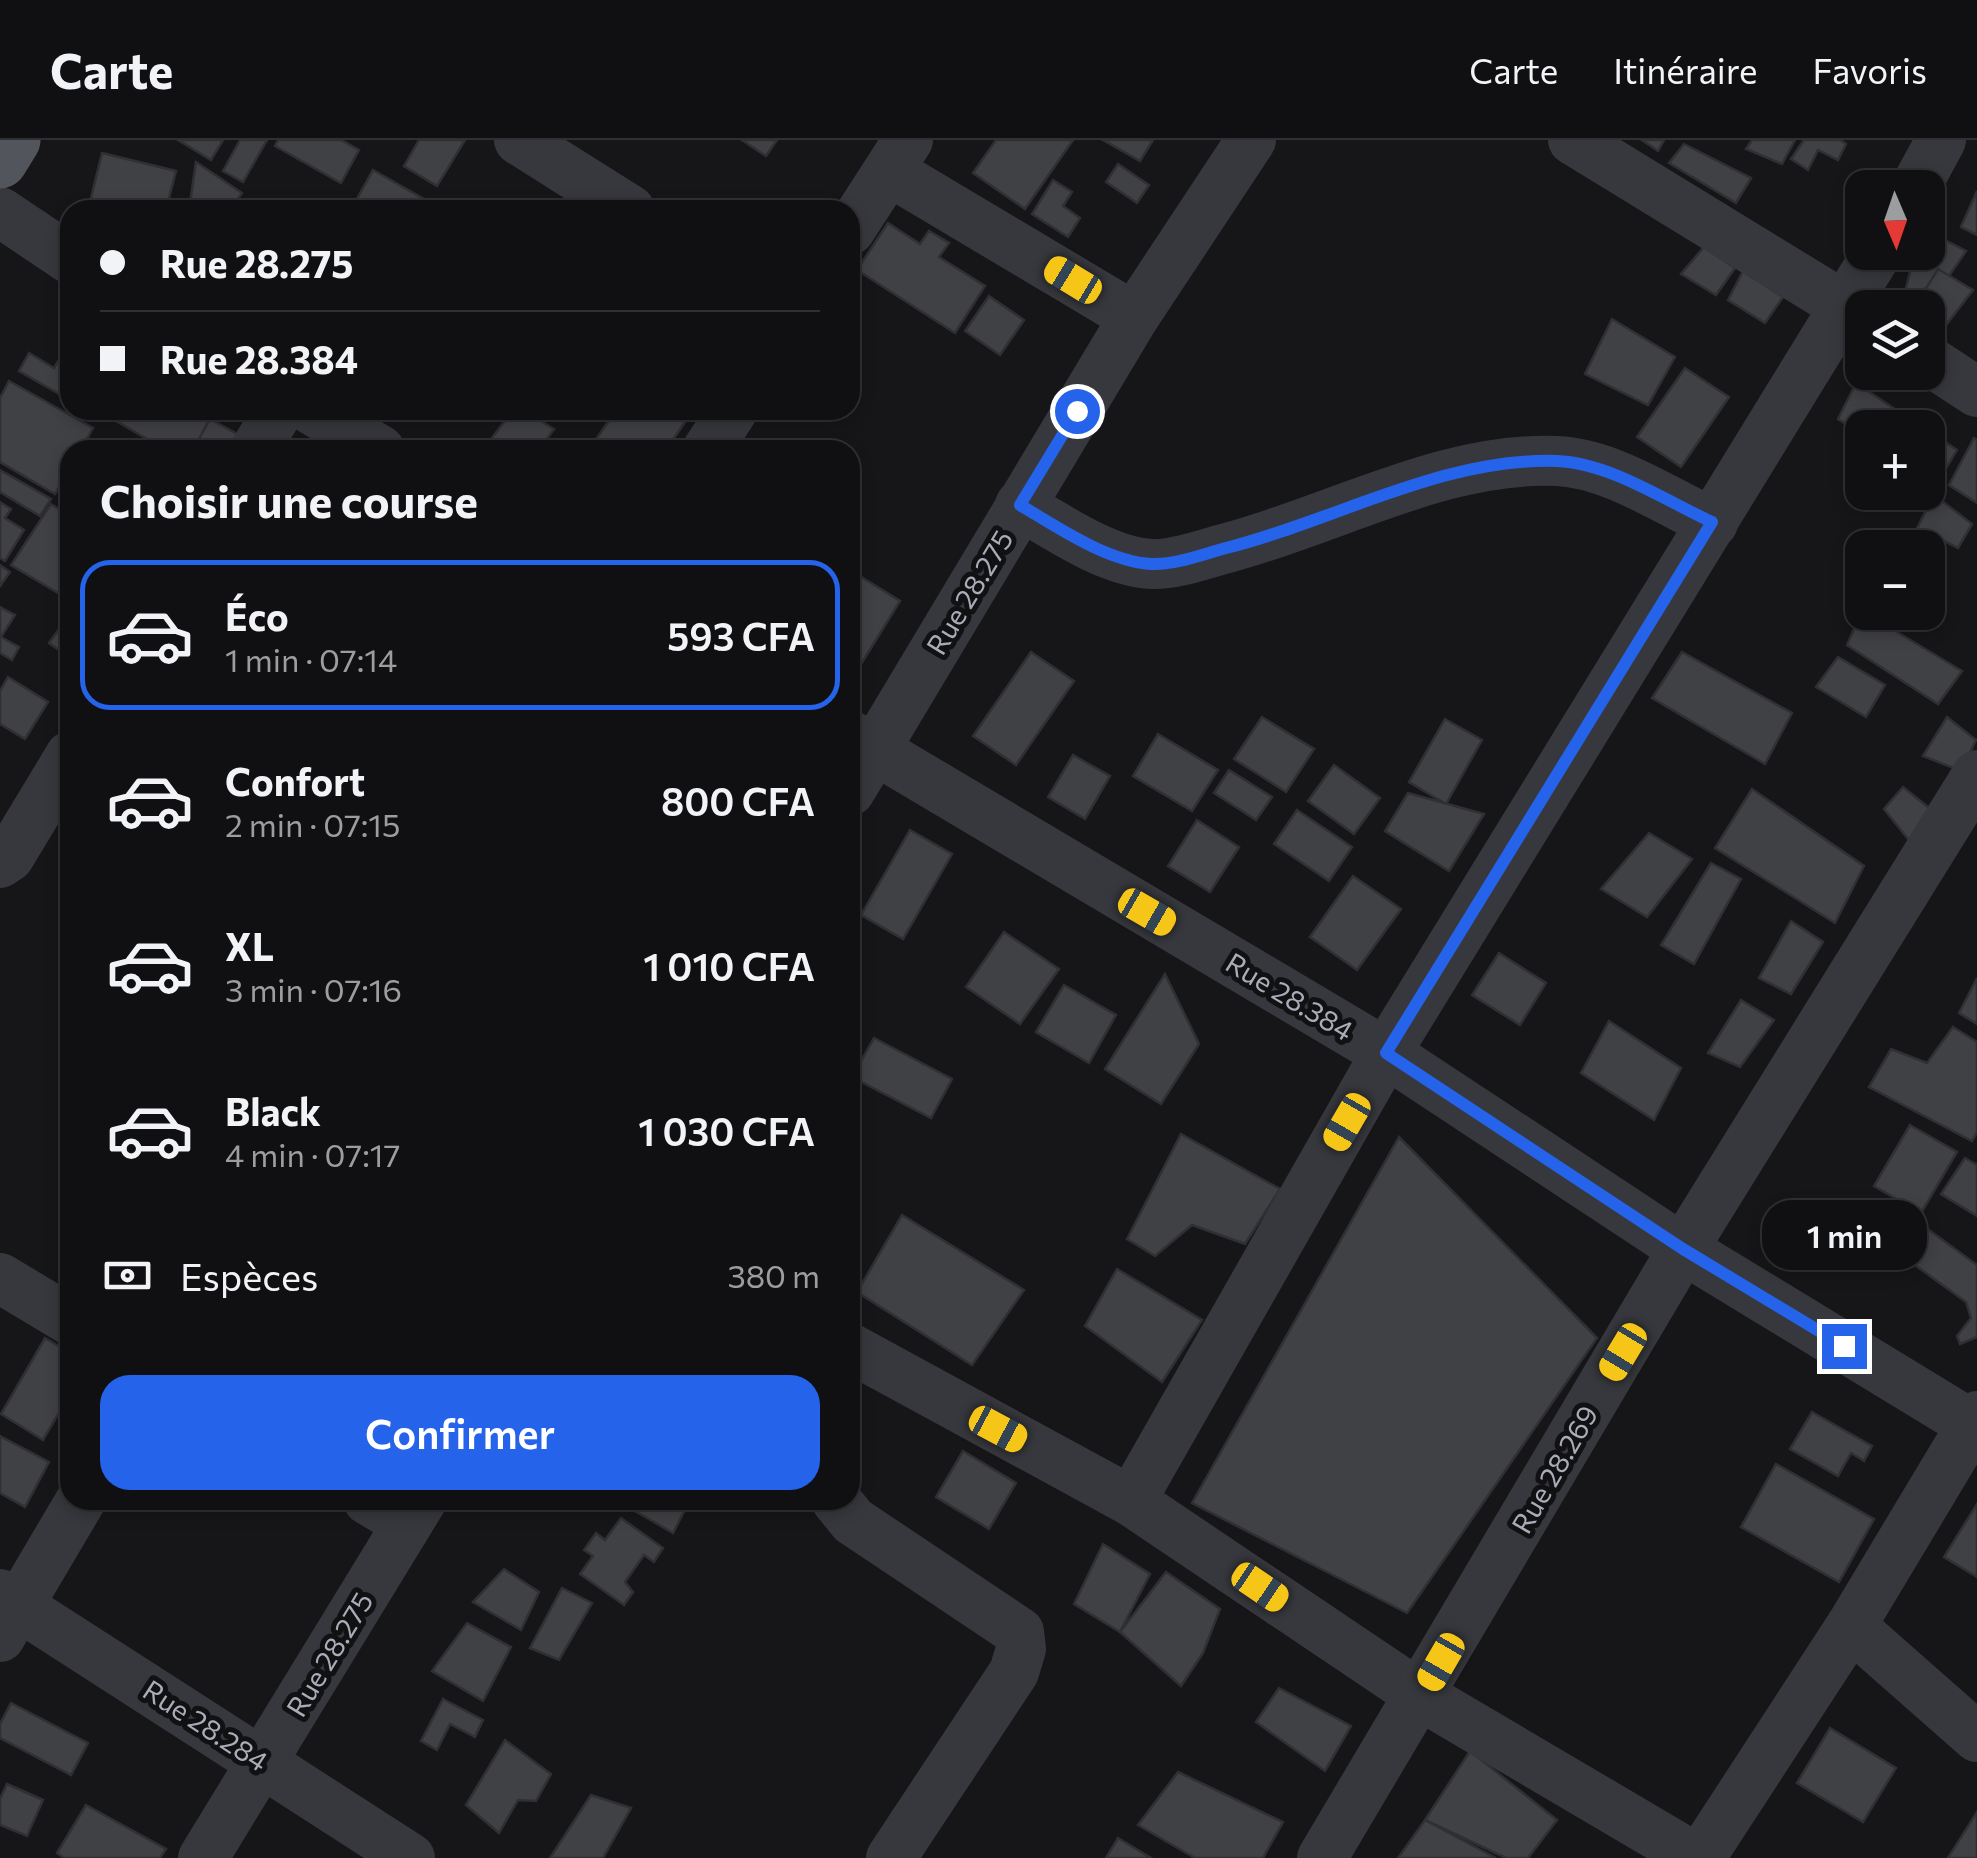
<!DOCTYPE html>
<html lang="fr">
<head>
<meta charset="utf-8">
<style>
  body { margin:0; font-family:Commissioner,sans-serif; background:#1e1e20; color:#f1f3f6; height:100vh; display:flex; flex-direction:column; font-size:38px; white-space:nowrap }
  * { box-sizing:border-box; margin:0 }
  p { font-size:32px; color:#9c9d9f }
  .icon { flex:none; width:55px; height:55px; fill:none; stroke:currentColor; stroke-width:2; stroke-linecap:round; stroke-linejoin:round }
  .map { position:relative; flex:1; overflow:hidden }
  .side { position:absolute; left:60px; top:300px; width:800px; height:1070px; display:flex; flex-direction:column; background:#101012; border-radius:30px; box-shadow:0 5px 15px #0003,0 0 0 2px #303032 }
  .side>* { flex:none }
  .hud { position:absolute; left:60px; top:60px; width:800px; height:220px; border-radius:30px; box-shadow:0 5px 15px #0003,0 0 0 2px #303032; display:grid; align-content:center; height:220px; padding:0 40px; background:#101012 }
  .needle { width:65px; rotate:178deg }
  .controls { position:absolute; left:1845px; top:30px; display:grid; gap:20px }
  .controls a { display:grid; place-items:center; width:100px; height:100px; border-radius:20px; background:#101012; box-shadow:0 5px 15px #0003,0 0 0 2px #303032; font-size:50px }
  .end { position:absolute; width:45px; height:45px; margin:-22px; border:12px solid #2563eb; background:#fff; box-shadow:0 0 0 5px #fff }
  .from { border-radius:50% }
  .bubble { position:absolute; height:70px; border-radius:30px; background:#101012; box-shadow:0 5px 15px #0003,0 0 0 2px #303032; font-size:32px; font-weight:600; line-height:70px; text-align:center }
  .car { position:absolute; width:30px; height:60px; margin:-30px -15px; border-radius:12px; box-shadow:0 0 8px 2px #0007; background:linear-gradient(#f5c518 24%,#345 0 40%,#f5c518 0 76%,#345 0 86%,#f5c518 0) }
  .hud b { display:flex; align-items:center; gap:35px; height:95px; font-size:38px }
  .hud b+b { border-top:2px solid #303032 }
  .hud i { width:25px; height:25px; background:#f1f3f6 }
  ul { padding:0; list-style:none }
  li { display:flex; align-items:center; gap:30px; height:150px; margin:0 20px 15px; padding:0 20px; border:5px solid transparent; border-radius:30px }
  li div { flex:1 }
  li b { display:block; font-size:38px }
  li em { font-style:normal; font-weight:600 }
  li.active { border-color:#2563eb }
  li>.icon { width:90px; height:90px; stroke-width:1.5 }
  h2 { padding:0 40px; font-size:45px; line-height:120px }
  .pay { display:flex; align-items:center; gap:25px; height:110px; padding:0 40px; font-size:38px }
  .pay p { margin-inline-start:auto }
  .action { display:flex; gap:20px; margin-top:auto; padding:20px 40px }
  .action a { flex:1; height:115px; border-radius:30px; background:#2563eb; color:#fff; font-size:40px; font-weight:600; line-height:115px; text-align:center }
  header { display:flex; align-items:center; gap:60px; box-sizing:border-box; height:140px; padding:0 50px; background:#101012; border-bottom:2px solid #303032 }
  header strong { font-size:48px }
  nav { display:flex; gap:55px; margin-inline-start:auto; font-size:35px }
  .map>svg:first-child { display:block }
  .building { fill:#404145; stroke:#303034; stroke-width:2.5 }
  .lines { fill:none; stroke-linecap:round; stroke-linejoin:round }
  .minor { stroke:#37383d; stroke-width:50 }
  .major { stroke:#53555c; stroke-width:55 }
  .route { stroke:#2563eb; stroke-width:12 }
  .labels { text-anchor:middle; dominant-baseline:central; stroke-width:10; stroke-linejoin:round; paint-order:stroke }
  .street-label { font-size:28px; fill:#a8adb8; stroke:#111113 }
</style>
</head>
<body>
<header>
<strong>Carte</strong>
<nav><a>Carte</a><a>Itinéraire</a><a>Favoris</a></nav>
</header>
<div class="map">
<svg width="1977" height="1718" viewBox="0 0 1977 1718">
  <rect width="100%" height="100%" fill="#161618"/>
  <g class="building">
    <polygon points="178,0 223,0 211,20"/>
    <polygon points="240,0 267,0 243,42 223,31"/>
    <polygon points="278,0 341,0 359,10 341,43 275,6"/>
    <polygon points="419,0 465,0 437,46 404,26"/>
    <polygon points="742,0 777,0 766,16"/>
    <polygon points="996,0 1073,0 1025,69 973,33"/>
    <polygon points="1103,0 1153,0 1140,21"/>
    <polygon points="1642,0 1664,0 1658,11"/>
    <polygon points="1752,0 1795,0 1782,24 1746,9"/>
    <polygon points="1804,0 1840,0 1846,4 1838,20 1818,10 1808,30 1791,19"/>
    <polygon points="1684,4 1751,38 1736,63 1669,23"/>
    <polygon points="102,13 176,31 166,70 124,70 90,62"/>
    <polygon points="196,22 242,53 230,70 189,70"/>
    <polygon points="1118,24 1149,45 1137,63 1106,42"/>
    <polygon points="373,30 424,59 418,70 360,70 353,66"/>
    <polygon points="1053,40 1072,52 1063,66 1080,78 1068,97 1032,74"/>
    <polygon points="1977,51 1977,95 1961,87"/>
    <polygon points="888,83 920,104 929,91 949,103 939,117 985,146 955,193 857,130"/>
    <polygon points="1939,97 1966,111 1949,136 1903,160 1915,112 1928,112 1928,102"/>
    <polygon points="1704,107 1735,128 1716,155 1681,134"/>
    <polygon points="1938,129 1973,150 1943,189 1928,179 1928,168 1914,168"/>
    <polygon points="1743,131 1783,157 1765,183 1728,160"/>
    <polygon points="989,156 1024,180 1000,215 965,191"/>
    <polygon points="1612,179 1675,217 1648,265 1585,234"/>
    <polygon points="70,202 70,260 19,231 29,213 54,228"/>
    <polygon points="1685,228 1729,257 1681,327 1637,297"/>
    <polygon points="9,241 93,288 81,310 70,310 70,328 55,354 0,322 0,258"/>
    <polygon points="1856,243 1923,288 1862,288 1862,294 1838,279"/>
    <polygon points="116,270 170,270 182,277 186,270 194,270 210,279 199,299 211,306 208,310 166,310 111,278"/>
    <polygon points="523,270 554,289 539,310 500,310 489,302 509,275 516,280"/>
    <polygon points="616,270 673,270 687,279 666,310 589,310"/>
    <polygon points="210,279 241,296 231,310 216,310 199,299"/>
    <polygon points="1928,291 1957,310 1939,340 1928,333"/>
    <polygon points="1974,298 1977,300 1977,363 1949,345"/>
    <polygon points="0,330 51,359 40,376 0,352"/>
    <polygon points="1934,355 1972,384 1958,408 1940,399 1933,412 1912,398"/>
    <polygon points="0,362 11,369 5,378 24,390 5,421 0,418"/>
    <polygon points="51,364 70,376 70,460 11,425"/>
    <polygon points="0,425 10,432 0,446"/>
    <polygon points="850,430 900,461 850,542"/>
    <polygon points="0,467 15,475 1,497 19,507 12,520 0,513"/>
    <polygon points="1862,471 1962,531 1938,564 1847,505"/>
    <polygon points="70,474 70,518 49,503"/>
    <polygon points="1031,512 1074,541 1016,625 973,596"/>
    <polygon points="1682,512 1792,573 1765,624 1652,558"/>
    <polygon points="1838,517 1885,545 1866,577 1816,547"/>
    <polygon points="8,537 48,562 25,599 0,584 0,551"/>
    <polygon points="1262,577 1314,609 1286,652 1234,619"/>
    <polygon points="1947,577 1976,600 1961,631 1923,616"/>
    <polygon points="1445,579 1482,600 1446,664 1409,642"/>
    <polygon points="1158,594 1218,630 1192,671 1133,636"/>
    <polygon points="1073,615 1110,636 1085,679 1048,657"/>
    <polygon points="1334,625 1380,658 1354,694 1308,661"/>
    <polygon points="1229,630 1272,657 1256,680 1214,653"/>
    <polygon points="1903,647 1934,672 1912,704 1884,669"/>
    <polygon points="1752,649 1864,726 1835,783 1715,708"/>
    <polygon points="1408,653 1484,674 1449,731 1385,691"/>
    <polygon points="1297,670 1352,707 1329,741 1274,704"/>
    <polygon points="1197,680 1239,707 1210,752 1168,726"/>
    <polygon points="910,690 952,714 903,799 861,775"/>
    <polygon points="70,692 70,716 60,710"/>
    <polygon points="1649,693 1692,719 1647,777 1601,749"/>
    <polygon points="1711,723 1741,739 1694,824 1661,805"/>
    <polygon points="1353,736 1401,769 1357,830 1310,797"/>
    <polygon points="1791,781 1823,802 1791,854 1759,838"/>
    <polygon points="1004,792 1059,829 1020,884 966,847"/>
    <polygon points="1499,813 1546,843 1520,885 1472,855"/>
    <polygon points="1165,834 1199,904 1161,964 1105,929"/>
    <polygon points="1977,838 1977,884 1959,873"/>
    <polygon points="1064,845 1116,875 1089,923 1036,892"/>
    <polygon points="1741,860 1774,880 1740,927 1708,913"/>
    <polygon points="1609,881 1681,928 1654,980 1581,933"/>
    <polygon points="1953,887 1977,902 1977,992 1972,1001 1869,947 1891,909 1927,923"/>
    <polygon points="874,898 952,939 931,978 852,937"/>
    <polygon points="1910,985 1957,1012 1921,1073 1874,1046"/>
    <polygon points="1181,994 1280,1049 1245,1104 1192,1085 1155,1116 1127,1099"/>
    <polygon points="1399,997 1597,1198 1407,1473 1192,1363"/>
    <polygon points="1965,1018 1977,1025 1977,1076 1941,1054"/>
    <polygon points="902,1075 1024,1150 972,1225 857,1152"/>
    <polygon points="1922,1085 1977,1125 1977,1197 1960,1204 1957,1196 1971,1178 1966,1162 1901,1115"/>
    <polygon points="1117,1129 1202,1180 1162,1242 1085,1186"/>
    <polygon points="45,1198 70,1213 70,1254 43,1300 1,1274"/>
    <polygon points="1812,1272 1872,1306 1864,1321 1851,1313 1838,1336 1790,1309"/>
    <polygon points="0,1296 49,1322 25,1367 0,1353"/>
    <polygon points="963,1311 1016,1343 989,1389 936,1357"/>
    <polygon points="1776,1324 1874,1379 1839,1442 1741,1387"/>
    <polygon points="641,1360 690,1360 673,1393 635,1371"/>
    <polygon points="1977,1364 1977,1437 1944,1417"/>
    <polygon points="621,1378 663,1408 654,1422 644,1415 625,1442 633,1452 624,1465 580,1434 593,1416 584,1410 596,1393 605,1400"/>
    <polygon points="1103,1404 1150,1434 1120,1492 1074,1464"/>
    <polygon points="504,1429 539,1452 521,1490 473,1462"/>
    <polygon points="1166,1432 1220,1469 1203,1513 1181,1546 1120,1492"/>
    <polygon points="562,1448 592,1463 559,1520 530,1508"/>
    <polygon points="467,1483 511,1507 483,1561 432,1531"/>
    <polygon points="1279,1548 1351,1586 1325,1631 1256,1582"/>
    <polygon points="443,1559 483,1580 475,1597 450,1584 437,1610 421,1601"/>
    <polygon points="11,1563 88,1603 71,1635 0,1598 0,1584"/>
    <polygon points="1830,1588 1896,1628 1863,1682 1797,1643"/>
    <polygon points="505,1600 551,1634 536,1661 518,1660 499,1693 466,1665"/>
    <polygon points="1470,1611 1557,1680 1528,1718 1506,1718 1425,1680"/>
    <polygon points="1178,1632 1283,1682 1263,1718 1195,1718 1138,1685"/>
    <polygon points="7,1644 43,1660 27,1696 0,1685 0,1659"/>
    <polygon points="591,1655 631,1668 603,1718 550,1718"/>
    <polygon points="86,1665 166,1709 160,1718 64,1718 57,1713"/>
    <polygon points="1977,1672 1977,1718 1948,1718"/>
    <polygon points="1425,1680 1496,1718 1398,1718"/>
    <polygon points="1118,1698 1151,1718 1106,1718"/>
  </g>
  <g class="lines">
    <g class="minor">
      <polyline points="519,0 630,70"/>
      <polyline points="1573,0 1862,177"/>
      <polyline points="889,31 1134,177"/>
      <polyline points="1915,48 1941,0"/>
      <polyline points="0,72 70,119"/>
      <polyline points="850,90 908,0"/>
      <polyline points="1928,220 1977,252"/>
      <polyline points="312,270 380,310"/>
      <polyline points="255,310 279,270"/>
      <polyline points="707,310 733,270"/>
      <path d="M1020,365C1057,387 1108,422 1152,424C1175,425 1204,414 1227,408C1334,380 1444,316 1557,321C1610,323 1666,361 1713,383"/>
      <polyline points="850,595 1386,913 1683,1109 1977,1288"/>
      <polyline points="850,651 1134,177 1251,0"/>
      <polyline points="0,723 9,717 70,616"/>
      <polyline points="0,1138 70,1180"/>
      <polyline points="850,1208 1131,1361 1421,1556 1696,1718"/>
      <polyline points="368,1360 407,1383"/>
      <polyline points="836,1360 853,1381 1019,1492 1021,1509 1014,1532 891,1718"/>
      <polyline points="1131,1361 1386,913 1878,112"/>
      <polyline points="0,1454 410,1718"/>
      <polyline points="1851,1486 1977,1597"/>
      <polyline points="0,1497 81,1360"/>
      <polyline points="203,1718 422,1360"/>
      <polyline points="1322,1718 1683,1109 1977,635"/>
      <polyline points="1700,1718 1851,1486 1977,1276"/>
    </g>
    <polyline class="major" points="0,21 13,0"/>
  </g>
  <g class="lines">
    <path class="route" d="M1077,271L1020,365C1057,387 1108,422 1152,424C1175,425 1204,414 1226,408C1334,381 1443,317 1557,321C1610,323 1666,361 1712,382L1386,913L1683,1109L1844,1206"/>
  </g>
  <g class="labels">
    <g class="street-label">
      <text transform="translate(969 452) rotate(-59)">Rue 28.275</text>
      <text transform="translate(1290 856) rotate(31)">Rue 28.384</text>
      <text transform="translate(1554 1329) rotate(-60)">Rue 28.269</text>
      <text transform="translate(329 1514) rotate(-59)">Rue 28.275</text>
      <text transform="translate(206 1585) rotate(33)">Rue 28.284</text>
    </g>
  </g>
</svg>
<div class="controls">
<a><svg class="needle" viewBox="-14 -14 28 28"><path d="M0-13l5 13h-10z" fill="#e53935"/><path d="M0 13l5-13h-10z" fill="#9c9d9f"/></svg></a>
<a><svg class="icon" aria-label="layers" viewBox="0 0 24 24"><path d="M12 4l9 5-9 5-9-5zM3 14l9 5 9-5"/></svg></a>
<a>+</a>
<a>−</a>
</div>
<i class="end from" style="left:1077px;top:271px"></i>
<i class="end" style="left:1844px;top:1206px"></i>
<div class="bubble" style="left:1762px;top:1060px;width:165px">1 min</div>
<i class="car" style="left:1073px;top:140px;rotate:301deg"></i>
<i class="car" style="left:1147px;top:772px;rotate:120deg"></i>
<i class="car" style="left:1347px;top:982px;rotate:210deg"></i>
<i class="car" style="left:1623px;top:1212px;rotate:211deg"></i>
<i class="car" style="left:998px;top:1289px;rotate:118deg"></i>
<i class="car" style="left:1260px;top:1447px;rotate:124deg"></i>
<i class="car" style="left:1441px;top:1522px;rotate:210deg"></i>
<div class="hud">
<b><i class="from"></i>Rue 28.275</b>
<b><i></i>Rue 28.384</b>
</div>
<section class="side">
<h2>Choisir une course</h2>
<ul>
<li class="active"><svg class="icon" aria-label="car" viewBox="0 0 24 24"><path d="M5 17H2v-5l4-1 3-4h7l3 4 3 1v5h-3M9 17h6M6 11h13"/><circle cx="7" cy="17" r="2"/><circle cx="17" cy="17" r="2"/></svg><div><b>Éco</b><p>1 min · 07:14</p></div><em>593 CFA</em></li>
<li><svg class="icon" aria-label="car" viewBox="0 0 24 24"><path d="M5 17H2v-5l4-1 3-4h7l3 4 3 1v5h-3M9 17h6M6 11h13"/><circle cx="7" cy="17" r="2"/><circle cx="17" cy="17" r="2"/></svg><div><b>Confort</b><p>2 min · 07:15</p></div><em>800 CFA</em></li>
<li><svg class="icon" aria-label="car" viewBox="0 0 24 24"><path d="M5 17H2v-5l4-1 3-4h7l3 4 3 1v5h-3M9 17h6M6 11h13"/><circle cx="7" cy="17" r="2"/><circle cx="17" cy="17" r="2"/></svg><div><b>XL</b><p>3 min · 07:16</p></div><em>1 010 CFA</em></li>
<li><svg class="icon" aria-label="car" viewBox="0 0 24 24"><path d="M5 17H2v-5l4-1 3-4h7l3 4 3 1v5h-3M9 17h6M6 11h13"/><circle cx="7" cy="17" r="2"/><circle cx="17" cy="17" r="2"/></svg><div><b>Black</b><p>4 min · 07:17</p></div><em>1 030 CFA</em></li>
</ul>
<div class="pay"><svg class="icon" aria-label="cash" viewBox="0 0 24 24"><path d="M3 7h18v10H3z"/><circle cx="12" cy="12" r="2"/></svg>Espèces<p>380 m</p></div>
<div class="action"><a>Confirmer</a></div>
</section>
</div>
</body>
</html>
